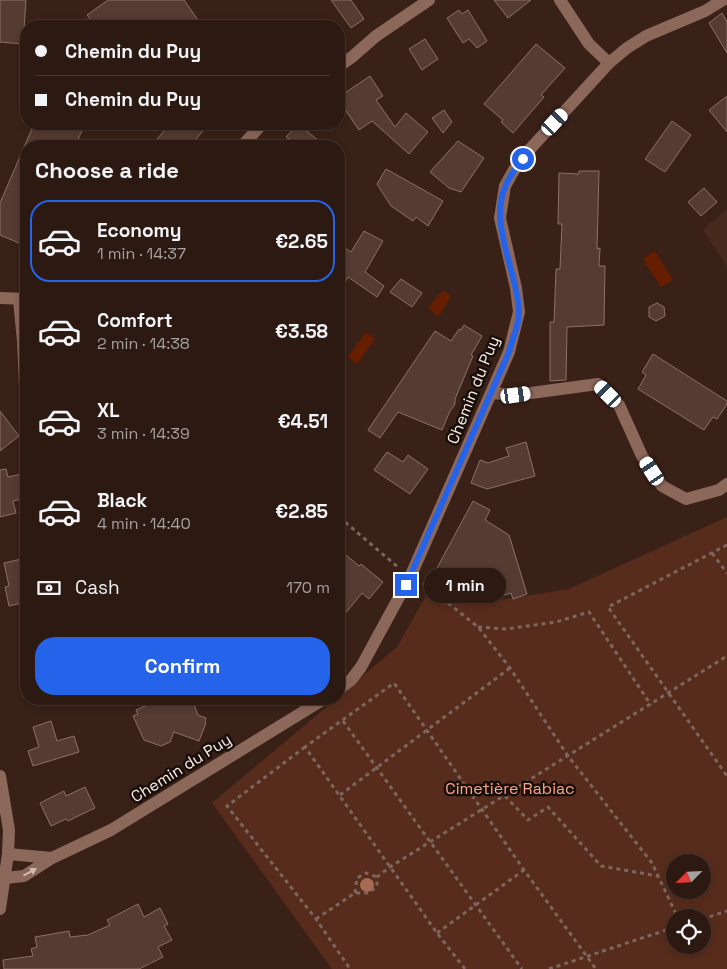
<!DOCTYPE html>
<html lang="en">
<head>
<meta charset="utf-8">
<style>
  body { margin:0; font-family:"Space Grotesk",sans-serif; background:#372620; color:#f1f3f6; height:100vh; display:flex; flex-direction:column; font-size:19px; white-space:nowrap }
  * { box-sizing:border-box; margin:0 }
  p { font-size:16px; color:#a6a09f }
  .icon { flex:none; width:28px; height:28px; fill:none; stroke:currentColor; stroke-width:2; stroke-linecap:round; stroke-linejoin:round }
  .map { position:relative; flex:1; overflow:hidden }
  .panel { position:absolute; left:20px; top:140px; width:325px; height:565px; display:flex; flex-direction:column; background:#2b1912; border-radius:20px; box-shadow:0 2px 8px #0003,0 0 0 1px #473832 }
  .panel>* { flex:none }
  .guide { position:absolute; left:20px; top:20px; width:325px; height:110px; border-radius:20px; box-shadow:0 2px 8px #0003,0 0 0 1px #473832; display:grid; align-content:center; height:110px; padding:0 15px; background:#2b1912 }
  .needle { width:32px; rotate:246deg }
  .tools { position:absolute; left:666px; top:854px; display:grid; gap:10px }
  .tools a { display:grid; place-items:center; width:45px; height:45px; border-radius:50%; background:#2b1912; box-shadow:0 2px 8px #0003,0 0 0 1px #473832; font-size:25px }
  .end { position:absolute; width:22px; height:22px; margin:-11px; border:6px solid #2563eb; background:#fff; box-shadow:0 0 0 2px #fff }
  .from { border-radius:50% }
  .bubble { position:absolute; height:35px; border-radius:18px; background:#2b1912; box-shadow:0 2px 8px #0003,0 0 0 1px #473832; font-size:16px; font-weight:600; line-height:35px; text-align:center }
  .car { position:absolute; width:15px; height:30px; margin:-15px -8px; border-radius:6px; box-shadow:0 0 4px 1px #0007; background:linear-gradient(#fff 24%,#345 0 40%,#fff 0 76%,#345 0 86%,#fff 0) }
  .guide b { display:flex; align-items:center; gap:18px; height:48px; font-size:19px }
  .guide b+b { border-top:1px solid #473832 }
  .guide i { width:12px; height:12px; background:#f1f3f6 }
  ul { padding:0; list-style:none }
  li { display:flex; align-items:center; gap:15px; height:82px; margin:0 10px 8px; padding:0 5px; border:2px solid transparent; border-radius:20px }
  li div { flex:1 }
  li b { display:block; font-size:19px }
  li em { font-style:normal; font-weight:600 }
  li.active { border-color:#2563eb }
  li>.icon { width:45px; height:45px; stroke-width:1.5 }
  h2 { padding:0 15px; font-size:22px; line-height:60px }
  .pay { display:flex; align-items:center; gap:12px; height:55px; padding:0 15px; font-size:19px }
  .pay p { margin-inline-start:auto }
  .action { display:flex; gap:10px; margin-top:auto; padding:10px 15px }
  .action a { flex:1; height:58px; border-radius:20px; background:#2563eb; color:#fff; font-size:20px; font-weight:600; line-height:58px; text-align:center }
  .map>svg:first-child { display:block }
  .built { fill:#47291e }
  .green { fill:#572c1c; fill-rule:evenodd }
  .water { fill:#671e00 }
  .building { fill:#553b32; stroke:#8d7066 }
  .lines { fill:none; stroke-linecap:round; stroke-linejoin:round }
  .path { stroke:#7c665e; stroke-width:3; stroke-dasharray:4 4; stroke-linecap:butt }
  .minor { stroke:#8c685b; stroke-width:12 }
  .tertiary { stroke:#8c685b; stroke-width:12 }
  .tree { fill:#a56a54 }
  .oneway { fill:#d1b8b0 }
  .route { stroke:#2563eb; stroke-width:6 }
  .labels { text-anchor:middle; dominant-baseline:central; stroke-width:5; stroke-linejoin:round; paint-order:stroke }
  .street-label { font-size:16px; fill:#ffeee8; stroke:#180e0a }
  .park-label { font-size:16px; fill:#fda586; stroke:#180e0a }
</style>
</head>
<body>
<div class="map">
<svg width="727" height="969" viewBox="0 0 727 969">
  <rect width="100%" height="100%" fill="#392118"/>
  <polygon class="built" points="727,209 727,267 703,230"/>
  <path class="green" d="M727,517V969H332L212,803L336,699H339V696L397,647L428,592L474,604L569,589ZM675,862H702V890H675ZM675,918H702V945H675Z"/>
  <g class="water">
    <polygon points="655,251 673,280 661,287 643,259"/>
    <polygon points="443,290 451,297 438,317 428,308"/>
    <polygon points="366,332 375,339 357,364 348,357"/>
  </g>
  <g class="building">
    <polygon points="0,0 26,0 23,44 0,42"/>
    <polygon points="108,0 184,0 202,26 96,26 87,15"/>
    <polygon points="331,0 351,0 364,19 351,28"/>
    <polygon points="494,0 531,0 508,18"/>
    <polygon points="459,10 462,14 468,10 487,41 477,48 469,39 463,43 447,18"/>
    <polygon points="722,13 727,22 727,53 709,23"/>
    <polygon points="425,39 438,59 422,70 409,49"/>
    <polygon points="536,44 565,68 541,95 544,97 513,133 501,122 503,120 484,104"/>
    <polygon points="370,76 383,96 376,100 395,127 406,113 428,132 409,154 372,121 359,130 340,102 345,99 342,95"/>
    <polygon points="727,96 727,132 709,110"/>
    <polygon points="444,110 452,122 443,133 432,118"/>
    <polygon points="672,121 691,135 665,172 645,159"/>
    <polygon points="34,124 85,124 75,146 26,146 26,246 0,235 0,203"/>
    <polygon points="170,124 209,124 190,146 151,146"/>
    <polygon points="298,124 325,146 301,146 286,137"/>
    <polygon points="458,141 484,158 461,192 449,188 430,172"/>
    <polygon points="386,169 443,201 428,226 416,217 413,221 391,206 377,184"/>
    <polygon points="579,171 599,171 597,249 600,248 599,266 605,266 604,325 567,327 566,380 550,381 550,322 554,322 556,269 560,269 562,224 558,224 559,173 579,174"/>
    <polygon points="704,188 717,202 701,216 688,202"/>
    <polygon points="364,231 383,241 365,272 384,286 377,297 348,277 339,292 339,244 351,252"/>
    <polygon points="401,279 422,293 412,307 390,292"/>
    <polygon points="657,303 664,307 665,316 656,321 649,317 649,307"/>
    <polygon points="464,325 482,336 471,355 473,356 455,399 455,404 449,413 442,430 398,412 380,438 368,430 435,331 451,341 459,329 461,330"/>
    <polygon points="653,354 727,401 727,404 717,419 713,417 704,430 638,389 646,375 642,372"/>
    <polygon points="0,411 19,436 0,451"/>
    <polygon points="526,442 535,476 487,489 471,483 480,460 488,463 509,456 506,448"/>
    <polygon points="387,452 403,462 408,455 428,469 410,494 374,470"/>
    <polygon points="6,469 8,477 26,473 26,498 13,501 16,513 0,517 0,470"/>
    <polygon points="473,501 490,510 485,520 509,535 527,594 513,599 511,593 489,600 485,584 458,569 453,577 437,568"/>
    <polygon points="339,549 359,566 361,564 383,582 369,599 362,593 339,621"/>
    <polygon points="26,558 26,602 9,606 5,587 9,586 4,563"/>
    <polygon points="161,699 192,699 198,715 206,718 205,722 206,723 199,741 174,732 170,742 161,746 144,740 133,716 138,714 136,710"/>
    <polygon points="51,721 57,741 74,736 79,752 33,766 28,751 39,747 33,727"/>
    <polygon points="85,787 95,808 68,821 66,819 51,826 40,803 64,791 66,796"/>
    <polygon points="138,904 144,917 160,908 168,924 164,926 172,940 158,947 163,957 139,969 4,969 3,960 33,956 31,949 37,947 35,937 69,931 70,937 88,935 110,925 107,920"/>
  </g>
  <g class="lines">
    <g class="path">
      <polyline points="339,517 399,568"/>
      <polyline points="727,545 608,607 727,776"/>
      <polyline points="712,553 727,573"/>
      <polyline points="423,583 478,627 510,668 568,756 652,863 678,918"/>
      <polyline points="478,627 506,629 556,622 589,612 651,705"/>
      <polyline points="343,721 522,969"/>
      <polyline points="305,747 227,806 316,919 350,969"/>
      <polyline points="340,795 510,668"/>
      <polyline points="505,796 528,820 548,807 601,866 658,876"/>
      <polyline points="355,893 357,878 366,873 377,877"/>
      <polyline points="316,919 355,893 369,893 377,886 377,877 390,867 727,656"/>
      <polyline points="702,919 727,911"/>
      <polyline points="437,933 524,870"/>
      <polyline points="465,969 437,933 305,747 394,683 524,870 596,969"/>
      <polyline points="549,969 675,927"/>
    </g>
    <g class="minor">
      <polyline points="560,0 589,44 609,63"/>
      <polyline points="339,66 352,57 376,36 429,0"/>
      <polyline points="242,146 262,124"/>
      <polyline points="0,298 26,299"/>
      <polyline points="19,300 23,341 25,386 26,390"/>
      <polyline points="492,393 516,395 598,384 619,405 642,456 662,486 686,499 719,490 727,484"/>
      <polyline points="339,689 351,680 361,667 411,575 509,352 519,312 516,288 500,218 505,186 514,170 531,148 609,63 627,48 646,36 705,11 723,0"/>
      <polyline points="8,854 52,858"/>
      <polyline points="5,878 24,876 52,858 111,830 324,699"/>
    </g>
    <polyline class="tertiary" points="0,776 9,830 8,854 0,909"/>
  </g>
  <circle class="tree" cx="367" cy="885" r="7"/>
  <defs><path id="oneway-solid" d="M-6-.8H1V-3.2L6.5 0L1 3.2V.8H-6Z" transform="scale(1.25)"/></defs>
  <use class="oneway" href="#oneway-solid" transform="translate(30 872) rotate(-29)"/>
  <g class="lines">
    <path class="route" d="M406,585L509,352C512,339 520,323 519,310C517,272 488,222 506,185C510,176 516,167 523,159"/>
  </g>
  <g class="labels">
    <g class="street-label">
      <text transform="translate(473 390) rotate(-68)">Chemin du Puy</text>
      <text transform="translate(181 768) rotate(-32)">Chemin du Puy</text>
    </g>
    <g class="park-label">
      <text x="510" y="788">Cimetière Rabiac</text>
    </g>
  </g>
</svg>
<div class="tools">
<a><svg class="needle" viewBox="-14 -14 28 28"><path d="M0-13l5 13h-10z" fill="#e53935"/><path d="M0 13l5-13h-10z" fill="#a6a09f"/></svg></a>
<a><svg class="icon" aria-label="locate" viewBox="0 0 24 24"><circle cx="12" cy="12" r="6"/><path d="M12 2v4M12 18v4M2 12h4M18 12h4"/></svg></a>
</div>
<i class="end from" style="left:523px;top:159px"></i>
<i class="end" style="left:406px;top:585px"></i>
<div class="bubble" style="left:424px;top:568px;width:82px">1 min</div>
<i class="car" style="left:555px;top:122px;rotate:43deg"></i>
<i class="car" style="left:608px;top:394px;rotate:315deg"></i>
<i class="car" style="left:516px;top:395px;rotate:82deg"></i>
<i class="car" style="left:652px;top:471px;rotate:327deg"></i>
<div class="guide">
<b><i class="from"></i>Chemin du Puy</b>
<b><i></i>Chemin du Puy</b>
</div>
<section class="panel">
<h2>Choose a ride</h2>
<ul>
<li class="active"><svg class="icon" aria-label="car" viewBox="0 0 24 24"><path d="M5 17H2v-5l4-1 3-4h7l3 4 3 1v5h-3M9 17h6M6 11h13"/><circle cx="7" cy="17" r="2"/><circle cx="17" cy="17" r="2"/></svg><div><b>Economy</b><p>1 min · 14:37</p></div><em>€2.65</em></li>
<li><svg class="icon" aria-label="car" viewBox="0 0 24 24"><path d="M5 17H2v-5l4-1 3-4h7l3 4 3 1v5h-3M9 17h6M6 11h13"/><circle cx="7" cy="17" r="2"/><circle cx="17" cy="17" r="2"/></svg><div><b>Comfort</b><p>2 min · 14:38</p></div><em>€3.58</em></li>
<li><svg class="icon" aria-label="car" viewBox="0 0 24 24"><path d="M5 17H2v-5l4-1 3-4h7l3 4 3 1v5h-3M9 17h6M6 11h13"/><circle cx="7" cy="17" r="2"/><circle cx="17" cy="17" r="2"/></svg><div><b>XL</b><p>3 min · 14:39</p></div><em>€4.51</em></li>
<li><svg class="icon" aria-label="car" viewBox="0 0 24 24"><path d="M5 17H2v-5l4-1 3-4h7l3 4 3 1v5h-3M9 17h6M6 11h13"/><circle cx="7" cy="17" r="2"/><circle cx="17" cy="17" r="2"/></svg><div><b>Black</b><p>4 min · 14:40</p></div><em>€2.85</em></li>
</ul>
<div class="pay"><svg class="icon" aria-label="cash" viewBox="0 0 24 24"><path d="M3 7h18v10H3z"/><circle cx="12" cy="12" r="2"/></svg>Cash<p>170 m</p></div>
<div class="action"><a>Confirm</a></div>
</section>
</div>
</body>
</html>
